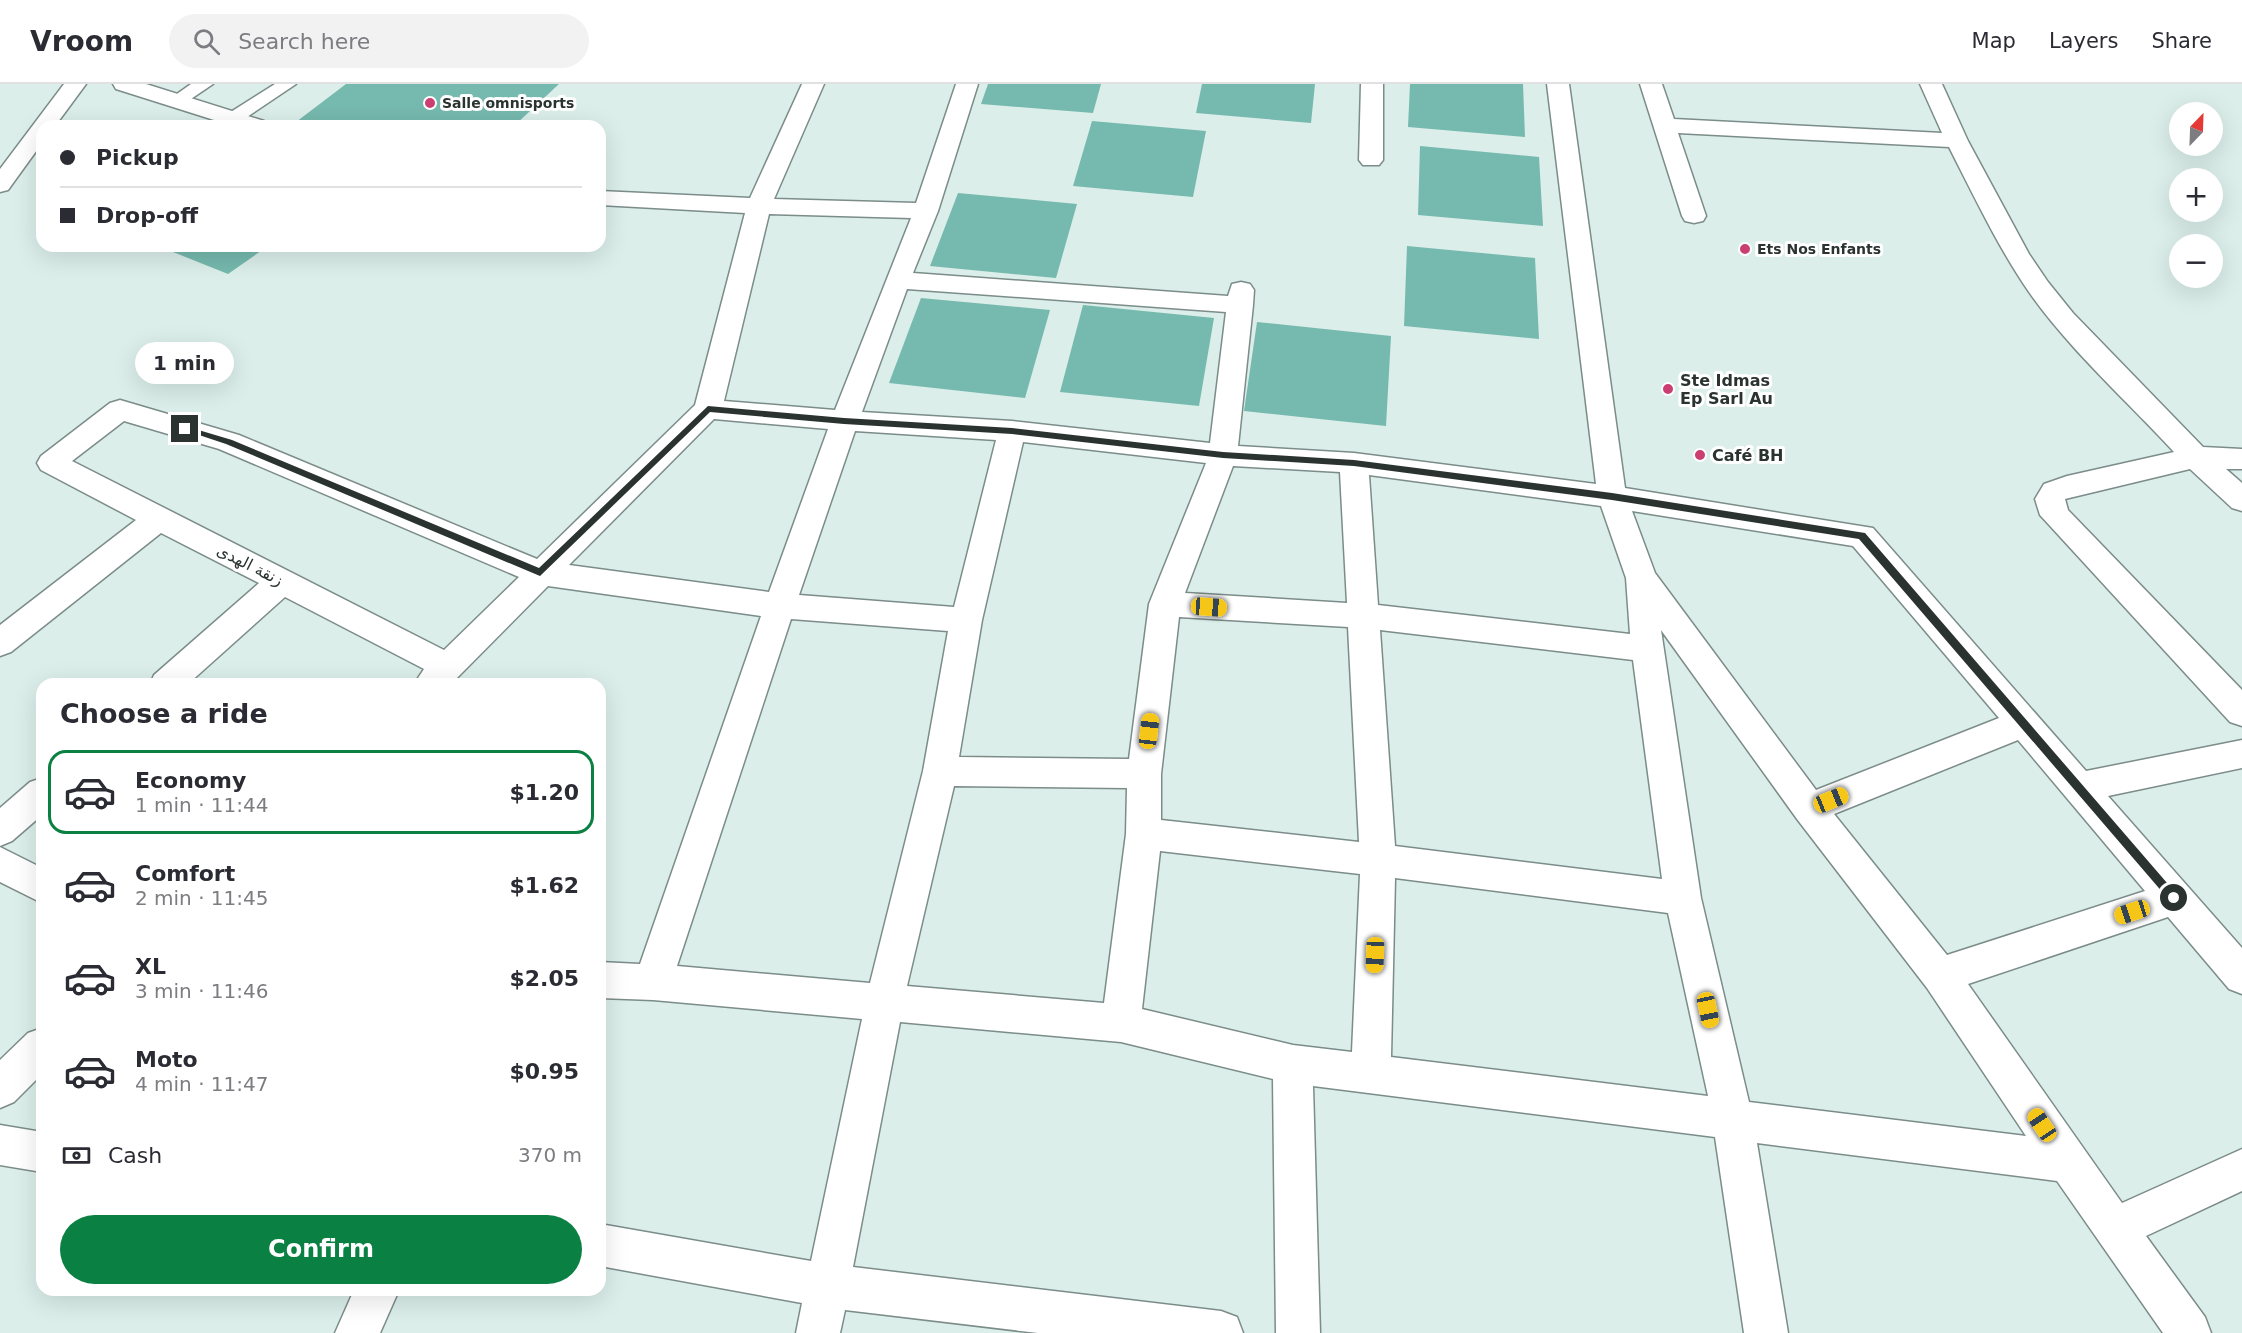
<!DOCTYPE html>
<html lang="en">
<head>
<meta charset="utf-8">
<style>
  body { margin:0; font-family:"DejaVu Sans","Noto Sans Arabic",sans-serif; background:#f2f2f3; color:#2b2b33; height:100vh; display:flex; flex-direction:column; font-size:22px; white-space:nowrap }
  * { box-sizing:border-box; margin:0 }
  p { font-size:20px; color:#7c7c81 }
  .icon { flex:none; width:33px; height:33px; fill:none; stroke:currentColor; stroke-width:2; stroke-linecap:round; stroke-linejoin:round }
  .map { position:relative; flex:1; overflow:hidden }
  .side { position:absolute; left:36px; top:594px; width:570px; height:618px; display:flex; flex-direction:column; background:#fff; border-radius:18px; box-shadow:0 6px 24px #0002 }
  .side>* { flex:none }
  .banner { position:absolute; left:36px; top:36px; width:570px; height:132px; border-radius:18px; box-shadow:0 6px 24px #0002; display:grid; align-content:center; height:132px; padding:0 24px; background:#fff }
  .needle { width:39px; rotate:23deg }
  .tools { position:absolute; left:2169px; top:18px; display:grid; gap:12px }
  .tools a { display:grid; place-items:center; width:54px; height:54px; border-radius:50%; background:#fff; box-shadow:0 6px 24px #0002; font-size:30px }
  .end { position:absolute; width:27px; height:27px; margin:-14px; border:8px solid #2b3331; background:#fff; box-shadow:0 0 0 3px #fff }
  .from { border-radius:50% }
  .bubble { position:absolute; height:42px; border-radius:21px; background:#fff; box-shadow:0 6px 24px #0002; font-size:20px; font-weight:700; line-height:42px; text-align:center }
  .car { position:absolute; width:18px; height:36px; margin:-18px -9px; border-radius:8px; box-shadow:0 0 4px 2px #0007; background:linear-gradient(#f5c518 24%,#345 0 40%,#f5c518 0 76%,#345 0 86%,#f5c518 0) }
  .banner b { display:flex; align-items:center; gap:21px; height:57px; font-size:22px }
  .banner b+b { border-top:2px solid #e1e1e2 }
  .banner i { width:15px; height:15px; background:#2b2b33 }
  ul { padding:0; list-style:none }
  li { display:flex; align-items:center; gap:18px; height:84px; margin:0 12px 9px; padding:0 12px; border:3px solid transparent; border-radius:18px }
  li div { flex:1 }
  li b { display:block; font-size:22px }
  li em { font-style:normal; font-weight:700 }
  li.on { border-color:#0b8043 }
  li>.icon { width:54px; height:54px; stroke-width:1.5 }
  h2 { padding:0 24px; font-size:27px; line-height:72px }
  .pay { display:flex; align-items:center; gap:15px; height:66px; padding:0 24px; font-size:22px }
  .pay p { margin-inline-start:auto }
  .primary-button { display:flex; gap:12px; margin-top:auto; padding:12px 24px }
  .primary-button a { flex:1; height:69px; border-radius:36px; background:#0b8043; color:#fff; font-size:24px; font-weight:700; line-height:69px; text-align:center }
  header { display:flex; align-items:center; gap:36px; box-sizing:border-box; height:84px; padding:0 30px; background:#fff; border-bottom:2px solid #e1e1e2 }
  header strong { font-size:28px }
  nav { display:flex; gap:33px; margin-inline-start:auto; font-size:21px }
  .search { width:420px; height:54px; background:#f2f2f3; display:flex; align-items:center; gap:15px; box-sizing:border-box; padding:0 21px; border-radius:33px; color:#7c7c81; font-size:22px }
  .map>svg:first-child { display:block }
  .building { fill:#76b9ae }
  .lines { fill:none; stroke-linecap:round; stroke-linejoin:round }
  .lane-casing { stroke:#7b8c89; stroke-width:3 }
  .street-casing { stroke:#7b8c89; stroke-width:3 }
  .lane { fill:#fff; fill-rule:evenodd }
  .street { fill:#fff; fill-rule:evenodd }
  .route { fill:#2b3331 }
  .poi-dot { fill:#ca3e71; stroke:#fff; stroke-width:2 }
  .labels { text-anchor:middle; dominant-baseline:central; stroke-width:6; stroke-linejoin:round; paint-order:stroke }
  .far-poi-label { font-size:14px; font-weight:bold; fill:#2b3331; stroke:#fff; text-anchor:start }
  .poi-label { font-size:16px; font-weight:bold; fill:#2b3331; stroke:#fff; text-anchor:start }
  .street-label { font-size:16px; fill:#2b3331; stroke:#fff }
</style>
</head>
<body>
<header>
<strong>Vroom</strong>
<div class="search"><svg class="icon" aria-label="search" viewBox="0 0 24 24"><circle cx="10" cy="10" r="6"/><path d="M15 15l6 6"/></svg>Search here</div>
<nav><a>Map</a><a>Layers</a><a>Share</a></nav>
</header>
<div class="map">
<svg width="2242" height="1249" viewBox="0 0 2242 1249">
  <rect width="100%" height="100%" fill="#dbeeea"/>
  <g class="building">
    <polygon points="346,0 559,0 514,42 316,42 296,38"/>
    <polygon points="988,0 1101,0 1093,29 981,20"/>
    <polygon points="1202,0 1315,0 1311,39 1196,29"/>
    <polygon points="1410,0 1523,0 1525,53 1408,43"/>
    <polygon points="1092,37 1206,47 1193,113 1073,102"/>
    <polygon points="1420,62 1539,73 1543,142 1418,131"/>
    <polygon points="958,109 1077,120 1056,194 930,182"/>
    <polygon points="158,162 268,162 228,190"/>
    <polygon points="1407,162 1535,174 1539,255 1404,242"/>
    <polygon points="921,214 1050,226 1025,314 889,299"/>
    <polygon points="1083,221 1214,234 1199,322 1060,308"/>
    <polygon points="1257,238 1391,252 1386,342 1244,327"/>
  </g>
  <g class="lines">
    <g class="lane-casing">
      <g id="lane">
        <polygon points="191,0 213,0 182,21 170,21 167,17"/>
        <polygon points="275,0 296,0 238,39 226,39 223,35 226,31"/>
      </g>
    </g>
    <g class="street-casing">
      <g id="street">
        <polygon points="64,0 86,0 55,42 42,42 42,59 8,106 0,108 0,85"/>
        <polygon points="113,0 146,0 264,37 267,42 233,42 116,5"/>
        <path d="M802,0H824L774,115L916,119L956,0H978L938,127L913,189L1228,212L1232,200L1241,198L1250,200L1254,206L1253,221L1238,362L1354,369L1596,400L1547,0H1569L1625,404L1873,444L2086,687L2242,656V684L2108,712L2242,864V910L2229,905L2168,833L1968,900L2122,1119L2242,1065V1107L2146,1152L2205,1233L2211,1249H2163L2057,1097L1757,1059L1788,1249H1744L1715,1053L1313,1002L1320,1249H1276L1273,995L1121,958L900,938L853,1183L1221,1227L1237,1233L1243,1249H1038L845,1226L840,1249H796L802,1219L600,1182V1140L811,1177L862,935L653,916L600,914V878L640,880L761,532L548,502L451,600H414L424,585L285,513L188,600H150L154,591L259,499L161,449L11,568L0,572V541L136,436L41,386L37,379L41,372L110,319L120,316L239,351L537,475L695,321L745,129L600,121V107L750,114ZM769,130L911,134L835,326L724,317ZM907,205L1226,228L1210,359L1012,337L862,328ZM714,335L828,345L769,508L569,481ZM124,337L219,365L519,493L444,566L72,377ZM855,347L996,356L954,523L799,511ZM1023,358L1206,379L1149,520L1129,675L959,673L982,536ZM1233,382L1340,388L1347,519L1185,509ZM1369,391L1601,422L1626,494L1630,550L1378,521ZM1632,427L1853,462L1999,634L1816,706L1655,489ZM1179,533L1348,543L1359,758L1161,736V690ZM791,535L948,547L923,687L870,899L677,882ZM1380,546L1633,576L1662,795L1395,762ZM1661,546L1797,735L1927,904L2026,1052L1749,1018L1701,814ZM2018,656L2145,807L1947,871L1834,730ZM954,702L1127,704L1126,750L1104,919L907,902ZM1160,767L1360,790L1352,968L1293,961L1142,925ZM1395,794L1668,829L1708,1012L1391,973Z"/>
        <polygon points="1361,0 1383,0 1383,76 1379,81 1363,81 1359,76"/>
        <path d="M1640,0H1662L1674,35L1942,49L1920,0H1942L1968,57L2029,170L2048,198L2073,229L2203,363L2242,365V385H2226L2242,399V427L2232,424L2190,385L2065,415L2068,426L2242,606V642L2230,638L2040,431L2035,415L2044,400L2067,392L2174,368C2128,318 2067,263 2029,208C1998,163 1974,112 1949,63L1678,49L1706,132L1703,137L1694,139L1685,137L1682,132Z"/>
        <polygon points="42,694 42,731 12,757 0,762 0,724 30,698"/>
        <polygon points="0,763 42,784 42,819 0,798"/>
        <polygon points="42,944 42,990 14,1018 0,1024 0,976 28,949"/>
        <polygon points="0,1041 42,1048 42,1088 0,1081"/>
        <polygon points="354,1206 399,1206 380,1249 335,1249"/>
      </g>
    </g>
    <use href="#lane" class="lane"/>
    <use href="#street" class="street"/>
  </g>
  <polygon class="route" points="708,322 844,334 1012,344 1223,368 1354,376 1612,409 1865,449 2180,814 2174,819 2170,817 1859,455 1612,416 1354,382 1223,374 1012,350 844,340 710,328 540,492 226,360 181,345 185,342 232,356 539,484"/>
  <g class="poi-dot">
    <circle cx="430" cy="19" r="6"/>
    <circle cx="1745" cy="165" r="6"/>
    <circle cx="1668" cy="305" r="6"/>
    <circle cx="1700" cy="371" r="6"/>
  </g>
  <g class="labels">
    <g class="far-poi-label">
      <text x="442" y="19">Salle omnisports</text>
      <text x="1757" y="165">Ets Nos Enfants</text>
    </g>
    <g class="poi-label">
      <text x="1680" y="296">Ste Idmas<tspan x="1680" dy="18">Ep Sarl Au</tspan></text>
      <text x="1712" y="371">Café BH</text>
    </g>
    <g class="street-label">
      <text transform="translate(250 481) rotate(27)">زنقة الهدى</text>
    </g>
  </g>
</svg>
<div class="tools">
<a><svg class="needle" viewBox="-14 -14 28 28"><path d="M0-13l5 13h-10z" fill="#e53935"/><path d="M0 13l5-13h-10z" fill="#7c7c81"/></svg></a>
<a>+</a>
<a>−</a>
</div>
<i class="end from" style="left:2174px;top:814px"></i>
<i class="end" style="left:185px;top:345px"></i>
<div class="bubble" style="left:135px;top:258px;width:99px">1 min</div>
<i class="car" style="left:1209px;top:523px;rotate:94deg"></i>
<i class="car" style="left:1149px;top:647px;rotate:7deg"></i>
<i class="car" style="left:1831px;top:716px;rotate:68deg"></i>
<i class="car" style="left:2132px;top:828px;rotate:252deg"></i>
<i class="car" style="left:1375px;top:871px;rotate:182deg"></i>
<i class="car" style="left:1708px;top:926px;rotate:168deg"></i>
<i class="car" style="left:2042px;top:1041px;rotate:326deg"></i>
<div class="banner">
<b><i class="from"></i>Pickup</b>
<b><i></i>Drop-off</b>
</div>
<section class="side">
<h2>Choose a ride</h2>
<ul>
<li class="on"><svg class="icon" aria-label="car" viewBox="0 0 24 24"><path d="M5 17H2v-5l4-1 3-4h7l3 4 3 1v5h-3M9 17h6M6 11h13"/><circle cx="7" cy="17" r="2"/><circle cx="17" cy="17" r="2"/></svg><div><b>Economy</b><p>1 min · 11:44</p></div><em>$1.20</em></li>
<li><svg class="icon" aria-label="car" viewBox="0 0 24 24"><path d="M5 17H2v-5l4-1 3-4h7l3 4 3 1v5h-3M9 17h6M6 11h13"/><circle cx="7" cy="17" r="2"/><circle cx="17" cy="17" r="2"/></svg><div><b>Comfort</b><p>2 min · 11:45</p></div><em>$1.62</em></li>
<li><svg class="icon" aria-label="car" viewBox="0 0 24 24"><path d="M5 17H2v-5l4-1 3-4h7l3 4 3 1v5h-3M9 17h6M6 11h13"/><circle cx="7" cy="17" r="2"/><circle cx="17" cy="17" r="2"/></svg><div><b>XL</b><p>3 min · 11:46</p></div><em>$2.05</em></li>
<li><svg class="icon" aria-label="car" viewBox="0 0 24 24"><path d="M5 17H2v-5l4-1 3-4h7l3 4 3 1v5h-3M9 17h6M6 11h13"/><circle cx="7" cy="17" r="2"/><circle cx="17" cy="17" r="2"/></svg><div><b>Moto</b><p>4 min · 11:47</p></div><em>$0.95</em></li>
</ul>
<div class="pay"><svg class="icon" aria-label="cash" viewBox="0 0 24 24"><path d="M3 7h18v10H3z"/><circle cx="12" cy="12" r="2"/></svg>Cash<p>370 m</p></div>
<div class="primary-button"><a>Confirm</a></div>
</section>
</div>
</body>
</html>
